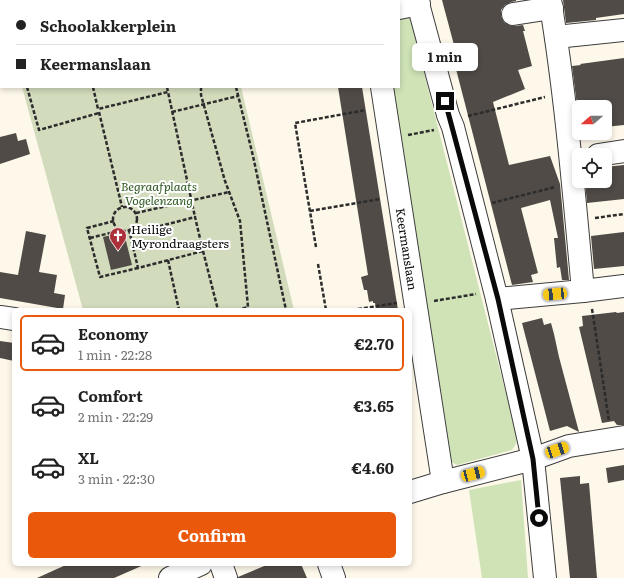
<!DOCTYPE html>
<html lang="en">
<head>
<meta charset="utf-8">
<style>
  body { margin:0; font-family:Literata,serif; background:#f6f6f6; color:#222; height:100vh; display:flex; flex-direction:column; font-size:15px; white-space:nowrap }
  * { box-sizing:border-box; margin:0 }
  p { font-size:13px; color:#767676 }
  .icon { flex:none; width:22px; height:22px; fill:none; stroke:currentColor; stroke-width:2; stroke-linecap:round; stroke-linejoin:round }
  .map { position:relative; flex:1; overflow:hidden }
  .panel { position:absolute; left:12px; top:308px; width:400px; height:258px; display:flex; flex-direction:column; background:#fff; border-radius:6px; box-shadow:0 2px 6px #0003 }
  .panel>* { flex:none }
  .banner { position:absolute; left:0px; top:0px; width:400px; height:88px; box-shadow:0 2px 6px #0003; display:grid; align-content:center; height:88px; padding:0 16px; background:#fff }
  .needle { width:26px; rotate:250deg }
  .controls { position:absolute; left:572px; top:100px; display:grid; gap:8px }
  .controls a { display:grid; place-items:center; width:40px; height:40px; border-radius:6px; background:#fff; box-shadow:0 2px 6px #0003; font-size:20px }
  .end { position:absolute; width:18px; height:18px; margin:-9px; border:5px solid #0a0a0a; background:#fff; box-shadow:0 0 0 2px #fff }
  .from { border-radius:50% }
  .bubble { position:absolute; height:28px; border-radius:6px; background:#fff; box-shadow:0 2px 6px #0003; font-size:13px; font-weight:700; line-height:28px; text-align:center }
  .car { position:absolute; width:12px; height:24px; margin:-12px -6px; border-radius:5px; box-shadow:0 0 3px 1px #0007; background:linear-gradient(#f5c518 24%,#345 0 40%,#f5c518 0 76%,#345 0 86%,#f5c518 0) }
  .banner b { display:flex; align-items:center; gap:14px; height:38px; font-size:15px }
  .banner b+b { border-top:1px solid #e0e0e0 }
  .banner i { width:10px; height:10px; background:#222 }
  ul { padding:7px 0 0; list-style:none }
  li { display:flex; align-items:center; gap:12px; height:56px; margin:0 8px 6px; padding:0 8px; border:2px solid transparent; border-radius:6px }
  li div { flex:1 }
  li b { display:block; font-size:15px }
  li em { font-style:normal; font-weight:700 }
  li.active { border-color:#ea580c }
  li>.icon { width:36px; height:36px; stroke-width:1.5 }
  .primary-button { display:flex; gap:8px; margin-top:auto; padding:8px 16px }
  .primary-button a { flex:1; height:46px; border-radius:6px; background:#ea580c; color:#fff; font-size:16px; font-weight:700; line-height:46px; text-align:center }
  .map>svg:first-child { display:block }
  .green { fill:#cfe3b7 }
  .cemetery { fill:#d3dbbd }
  .building { fill:#514b47 }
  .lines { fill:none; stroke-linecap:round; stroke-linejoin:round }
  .minor-casing { stroke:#3d3d3d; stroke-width:24 }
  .path { stroke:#2c2c2c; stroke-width:2.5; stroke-dasharray:4 2; stroke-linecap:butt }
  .minor { stroke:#fff; stroke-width:22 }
  .route { stroke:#0a0a0a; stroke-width:5 }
  .labels { text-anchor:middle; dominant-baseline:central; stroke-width:4; stroke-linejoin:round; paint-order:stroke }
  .park-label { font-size:12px; font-style:italic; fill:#2f5a22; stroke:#fff }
  .poi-label { font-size:12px; fill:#0a0a0a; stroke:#fff; text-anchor:start }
  .street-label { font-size:12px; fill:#0a0a0a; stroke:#fff }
</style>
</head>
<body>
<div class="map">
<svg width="624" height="578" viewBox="0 0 624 578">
  <rect width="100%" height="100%" fill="#fdf8e9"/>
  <g class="green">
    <polygon points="407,15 410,18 517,437 516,444 512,450 457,465 452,462 447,454 387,87 399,87 399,16"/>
    <polygon points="521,480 528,578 482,578 469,490"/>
  </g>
  <g class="cemetery">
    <polygon points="113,0 220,0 220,1 110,1"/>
    <polygon points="22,87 241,87 294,310 83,310"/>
  </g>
  <g class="building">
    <polygon points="442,0 516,0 516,1 511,2 505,5 501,10 501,16 504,22 508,25 515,26 523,25 525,31 523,31 532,66 518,70 525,89 493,102 509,165 550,156 560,184 569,280 562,280 560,267 557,268 554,238 558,238 550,200 521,208 538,273 531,275 533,282 512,285 450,46 454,45"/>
    <polygon points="563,0 624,0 624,14 596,18 596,20 566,23"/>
    <polygon points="624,58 624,125 605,127 605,107 579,107 579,121 572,66 581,65 580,64"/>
    <polygon points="338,87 362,87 398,310 376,310 375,303 373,303 373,301 369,302 367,290 364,290 361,277 368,275"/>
    <polygon points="16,133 18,141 26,139 30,154 0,164 0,137"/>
    <polygon points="624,165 624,199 587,203 585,181 605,181 605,167"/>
    <polygon points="26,231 46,235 39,272 57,275 54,293 65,295 63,309 0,298 0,272 18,275"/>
    <polygon points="125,232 126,241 132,265 111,270 103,237"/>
    <polygon points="624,232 624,266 594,269 591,236"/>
    <polygon points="616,312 617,313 624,312 624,425 617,425 614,421 602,423 579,327 583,326 582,316"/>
    <polygon points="542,318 544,325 551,323 554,334 559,357 579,432 567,426 550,431 522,323"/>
    <polygon points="0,341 14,343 14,361 0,358"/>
    <polygon points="624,465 624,480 608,483 606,468"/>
    <polygon points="580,476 580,484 589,483 597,578 570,578 560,478"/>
    <polygon points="68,564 146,564 114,578 37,578"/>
    <polygon points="269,564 301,564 307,578 238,578 238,577"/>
  </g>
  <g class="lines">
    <g class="minor-casing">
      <g id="minor">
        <polyline points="417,0 448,115 453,127 497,299 533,459 569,446 624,437"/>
        <path d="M550,0C566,96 574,194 583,291"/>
        <polyline points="63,1 65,0"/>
        <polyline points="399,8 419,4"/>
        <polyline points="513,14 552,8"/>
        <polyline points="0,22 1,22"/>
        <polyline points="556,37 624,30"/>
        <path id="s1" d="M382,87L443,482"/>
        <polyline points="598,155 624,151"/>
        <polyline points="497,299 583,291 624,286"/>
        <polyline points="0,317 14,319"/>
        <polyline points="410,492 443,482 533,459 545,578"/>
        <polyline points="221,564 226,578"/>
        <polyline points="329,564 334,578"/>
        <polyline points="170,578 201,564"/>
      </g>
    </g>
    <g class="path">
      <polyline points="148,0 148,1"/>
      <polyline points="185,0 186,1"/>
      <polyline points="216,0 216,1"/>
      <polyline points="138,1 143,0"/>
      <polyline points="27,87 39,130 99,113"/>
      <polyline points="93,87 98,109 168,92 195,217"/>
      <polyline points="167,87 168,92"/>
      <polyline points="201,87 201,95 225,181 240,221 248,307 237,310"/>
      <polyline points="236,87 253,156 286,310"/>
      <polyline points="99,112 122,207"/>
      <polyline points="172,112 238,96"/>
      <polyline points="468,116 545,97"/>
      <polyline points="408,135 434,130"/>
      <polyline points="492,203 555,187"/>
      <circle cx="125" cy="219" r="12"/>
      <polyline points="310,211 380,199"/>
      <polyline points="136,213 229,192"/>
      <polyline points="595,218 624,214"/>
      <polyline points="114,221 87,228 100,277 138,268"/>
      <polyline points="129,230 130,234 138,268 203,251 195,217 130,234"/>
      <polyline points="90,238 122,230"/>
      <polyline points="316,247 295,123 366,110"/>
      <polyline points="203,251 218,310"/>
      <polyline points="168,260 179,310"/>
      <polyline points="318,264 326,310"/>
      <polyline points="434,301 476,294"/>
      <polyline points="592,309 609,421"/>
      <polyline points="352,310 397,303"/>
    </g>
    <use href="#minor" class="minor"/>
  </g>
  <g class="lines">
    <polyline class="route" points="445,101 452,127 498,299 533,459 539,518"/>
  </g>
  <defs>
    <g id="church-pin" transform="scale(0.9)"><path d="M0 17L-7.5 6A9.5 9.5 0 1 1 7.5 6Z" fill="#ac3039" stroke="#fff"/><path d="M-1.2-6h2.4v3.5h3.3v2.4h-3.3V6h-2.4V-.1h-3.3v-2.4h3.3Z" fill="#fff"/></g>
  </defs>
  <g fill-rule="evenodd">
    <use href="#church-pin" x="118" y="236"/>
  </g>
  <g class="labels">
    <g class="park-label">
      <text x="159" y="186">Begraafplaats<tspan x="159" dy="14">Vogelenzang</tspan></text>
    </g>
    <g class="poi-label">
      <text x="131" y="229">Heilige<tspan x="131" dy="14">Myrondraagsters</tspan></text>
    </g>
    <g class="street-label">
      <text stroke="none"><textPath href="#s1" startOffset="164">Keermanslaan</textPath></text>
    </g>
  </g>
</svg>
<div class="controls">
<a><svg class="needle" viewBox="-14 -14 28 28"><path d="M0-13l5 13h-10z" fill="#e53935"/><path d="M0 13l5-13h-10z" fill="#767676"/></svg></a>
<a><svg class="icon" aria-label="locate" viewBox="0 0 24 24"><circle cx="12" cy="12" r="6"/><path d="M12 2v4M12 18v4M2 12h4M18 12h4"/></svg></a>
</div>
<i class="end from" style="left:539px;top:518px"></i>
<i class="end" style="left:445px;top:101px"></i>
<div class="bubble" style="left:412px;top:43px;width:66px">1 min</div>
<i class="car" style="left:555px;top:294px;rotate:265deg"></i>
<i class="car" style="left:557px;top:450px;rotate:71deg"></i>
<i class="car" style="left:473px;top:474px;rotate:75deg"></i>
<div class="banner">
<b><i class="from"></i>Schoolakkerplein</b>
<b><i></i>Keermanslaan</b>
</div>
<section class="panel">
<ul>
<li class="active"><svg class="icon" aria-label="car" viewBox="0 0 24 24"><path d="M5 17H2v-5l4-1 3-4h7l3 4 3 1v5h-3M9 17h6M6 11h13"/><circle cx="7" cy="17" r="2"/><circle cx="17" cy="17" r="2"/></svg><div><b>Economy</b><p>1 min · 22:28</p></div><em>€2.70</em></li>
<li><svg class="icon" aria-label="car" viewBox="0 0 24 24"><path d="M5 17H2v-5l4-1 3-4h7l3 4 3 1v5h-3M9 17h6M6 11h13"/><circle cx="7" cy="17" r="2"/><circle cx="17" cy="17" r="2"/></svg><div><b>Comfort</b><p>2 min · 22:29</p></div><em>€3.65</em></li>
<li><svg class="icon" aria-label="car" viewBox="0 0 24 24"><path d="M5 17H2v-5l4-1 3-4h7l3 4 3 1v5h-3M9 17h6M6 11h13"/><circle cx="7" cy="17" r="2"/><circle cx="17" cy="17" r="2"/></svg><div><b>XL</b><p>3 min · 22:30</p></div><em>€4.60</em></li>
</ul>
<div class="primary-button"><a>Confirm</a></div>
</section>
</div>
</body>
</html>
